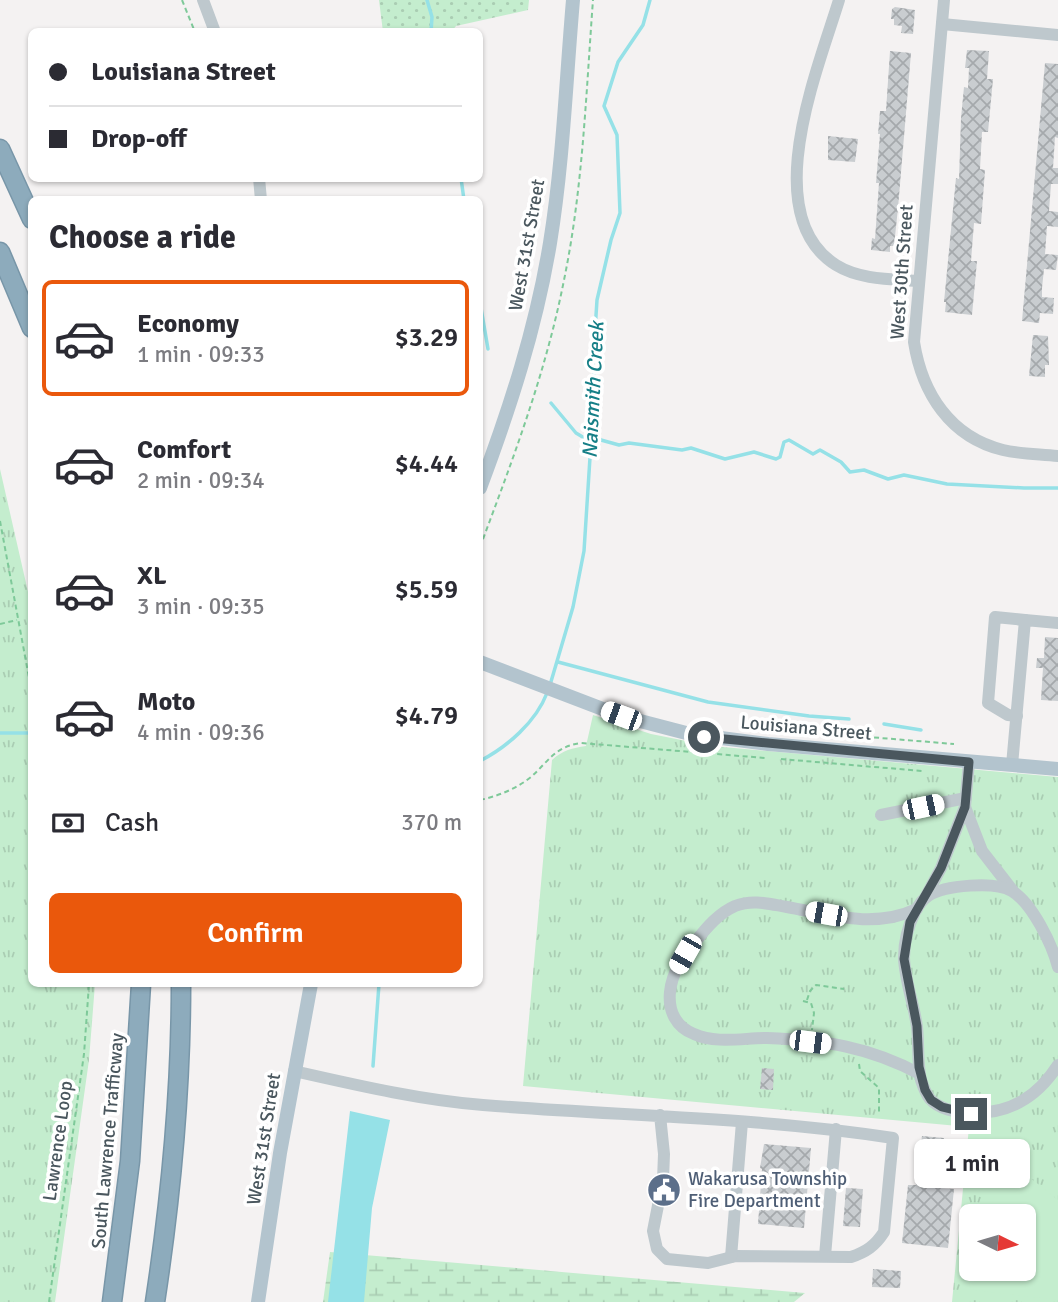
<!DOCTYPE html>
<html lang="en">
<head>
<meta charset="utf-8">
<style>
  body { margin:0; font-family:Signika,sans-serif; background:#f2f2f3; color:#2b2b33; height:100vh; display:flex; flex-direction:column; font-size:26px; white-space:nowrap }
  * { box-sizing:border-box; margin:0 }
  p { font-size:23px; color:#7c7c81 }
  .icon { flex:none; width:38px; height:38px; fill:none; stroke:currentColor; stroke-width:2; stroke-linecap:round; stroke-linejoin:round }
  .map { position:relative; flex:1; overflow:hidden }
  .side { position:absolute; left:28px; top:196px; width:455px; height:791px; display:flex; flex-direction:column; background:#fff; border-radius:10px; box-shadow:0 2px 5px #0004 }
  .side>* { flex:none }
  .guide { position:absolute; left:28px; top:28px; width:455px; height:154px; border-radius:10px; box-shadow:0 2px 5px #0004; display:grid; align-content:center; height:154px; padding:0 21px; background:#fff }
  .needle { width:46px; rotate:95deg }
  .controls { position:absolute; left:959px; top:1204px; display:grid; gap:14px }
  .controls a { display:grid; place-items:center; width:77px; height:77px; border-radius:10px; background:#fff; box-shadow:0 2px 5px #0004; font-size:35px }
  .end { position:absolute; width:32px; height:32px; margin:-16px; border:9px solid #4a575e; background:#fff; box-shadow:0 0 0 4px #fff }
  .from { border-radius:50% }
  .bubble { position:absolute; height:49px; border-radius:10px; background:#fff; box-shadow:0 2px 5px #0004; font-size:23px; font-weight:600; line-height:49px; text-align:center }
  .car { position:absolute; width:21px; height:42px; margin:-21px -10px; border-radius:9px; box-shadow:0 0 5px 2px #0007; background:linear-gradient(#fff 24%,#345 0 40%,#fff 0 76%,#345 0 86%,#fff 0) }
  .guide b { display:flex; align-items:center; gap:24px; height:66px; font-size:26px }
  .guide b+b { border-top:2px solid #e1e1e2 }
  .guide i { width:18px; height:18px; background:#2b2b33 }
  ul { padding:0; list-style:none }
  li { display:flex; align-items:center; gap:21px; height:116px; margin:0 14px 10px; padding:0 7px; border:4px solid transparent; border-radius:10px }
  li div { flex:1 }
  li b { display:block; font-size:26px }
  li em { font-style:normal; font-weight:600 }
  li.on { border-color:#ea580c }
  li>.icon { width:63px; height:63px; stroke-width:1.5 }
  h2 { padding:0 21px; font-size:32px; line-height:84px }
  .pay { display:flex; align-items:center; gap:18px; height:77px; padding:0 21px; font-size:26px }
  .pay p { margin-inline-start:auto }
  .button { display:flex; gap:14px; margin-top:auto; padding:14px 21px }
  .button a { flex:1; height:80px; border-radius:10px; background:#ea580c; color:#fff; font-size:28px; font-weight:600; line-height:80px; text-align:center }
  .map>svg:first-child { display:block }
  .grass { fill:url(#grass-dots) }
  .wetland { fill:url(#wetland-marsh) }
  .park { fill:url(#park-tufts); fill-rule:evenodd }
  .pitch { fill:#c4edce }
  .water { fill:#95e1e7 }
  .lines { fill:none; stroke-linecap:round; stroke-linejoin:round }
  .stream { stroke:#95e1e7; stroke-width:3.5 }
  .building { fill:url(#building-cross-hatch) }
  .highway-casing { stroke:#7896a8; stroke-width:21 }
  .path { stroke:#7ec999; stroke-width:2; stroke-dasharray:5 3.5; stroke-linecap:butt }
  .minor { stroke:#bec8cd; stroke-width:12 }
  .major { stroke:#b3c4ce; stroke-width:14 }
  .highway { stroke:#8dabbc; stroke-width:18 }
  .route { stroke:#4a575e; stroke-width:9 }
  .labels { text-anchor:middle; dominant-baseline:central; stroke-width:7; stroke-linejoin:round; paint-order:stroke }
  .street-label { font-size:19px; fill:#4a575e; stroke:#fff }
  .service-label { font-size:19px; fill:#4e5e75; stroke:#fff; text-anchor:start }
  .water-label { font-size:21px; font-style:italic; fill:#167f87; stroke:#fff }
</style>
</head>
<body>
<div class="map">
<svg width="1058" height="1302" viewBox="0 0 1058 1302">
  <defs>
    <pattern id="grass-dots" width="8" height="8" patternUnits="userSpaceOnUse" patternTransform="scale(1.75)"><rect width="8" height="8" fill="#c4edce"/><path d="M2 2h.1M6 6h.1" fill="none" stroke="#aacdb3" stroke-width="1.8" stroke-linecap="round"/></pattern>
    <pattern id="wetland-marsh" width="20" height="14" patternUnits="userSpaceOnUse" patternTransform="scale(1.75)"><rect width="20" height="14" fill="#c4edce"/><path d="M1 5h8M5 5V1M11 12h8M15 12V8" fill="none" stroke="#aacdb3"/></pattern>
    <pattern id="park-tufts" width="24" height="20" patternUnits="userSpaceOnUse" patternTransform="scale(1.75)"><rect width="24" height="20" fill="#c4edce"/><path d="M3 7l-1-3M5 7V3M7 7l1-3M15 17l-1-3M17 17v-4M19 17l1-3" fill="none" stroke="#aacdb3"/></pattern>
    <pattern id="building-cross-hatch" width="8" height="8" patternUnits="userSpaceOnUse" patternTransform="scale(1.75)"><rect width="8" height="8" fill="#c9cdd0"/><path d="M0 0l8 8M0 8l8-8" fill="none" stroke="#a5a9ac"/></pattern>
  </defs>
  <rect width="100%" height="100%" fill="#f4f2f2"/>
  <polygon class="grass" points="379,0 529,0 528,10 456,26 452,31 383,32"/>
  <polygon class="wetland" points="330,1252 805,1293 794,1302 323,1302"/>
  <g class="park">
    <polygon points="0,469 31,605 32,984 95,984 89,1060 55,1302 0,1302"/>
    <path d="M593,715L651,734L712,746L1058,777V1302H952L969,1127L523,1086L552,760C563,750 572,748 586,746ZM971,1216H1024V1269H971Z"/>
  </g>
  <polygon class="pitch" points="1006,1169 1033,1180 1058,1200 1058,1300 975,1290 969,1286 971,1267 1024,1269 1024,1216 987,1216"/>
  <polygon class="water" points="350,1111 390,1120 372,1208 364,1302 328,1302"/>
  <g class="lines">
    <g class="stream">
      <polyline points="427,0 432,17 431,32"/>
      <polyline points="461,178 464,200"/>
      <polyline points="480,302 488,349"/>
      <polyline points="551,403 576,433 591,442 601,440 619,445 629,443 682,450 691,448 725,459 754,452 776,459 780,457 784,442 789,440 813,454 820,450 841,462 850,472 864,470 888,479 904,475 947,484 1024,488 1058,488"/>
      <polyline points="558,662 708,702 809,716 849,719"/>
      <polyline points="550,685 573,607 584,551 591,442 587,427 596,398 593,362 597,300 611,240 620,213 617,135 604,106 618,62 643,25 650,0"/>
      <polyline points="884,724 921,730"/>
      <polyline points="0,733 30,733"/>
      <path d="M480,761C507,747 536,722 547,693"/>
      <polyline points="373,1066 379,984"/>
    </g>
  </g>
  <g class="building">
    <polygon points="895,7 915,10 913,34 901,33 902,26 894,25 894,19 891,19 892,9"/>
    <polygon points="967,50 989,51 987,79 993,79 988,132 982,132 980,169 985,170 981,224 974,223 971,261 977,261 972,315 945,312 946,302 944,302 956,178 959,179 961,118 964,87 968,88 969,68 965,68"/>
    <polygon points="890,51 911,53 898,208 894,246 890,246 890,252 871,250 872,238 875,239 879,183 876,183 880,134 878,134 880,111 886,111"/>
    <polygon points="1045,63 1058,64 1058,138 1055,137 1053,168 1058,168 1058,184 1051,184 1049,211 1058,212 1058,227 1047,226 1045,254 1058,255 1056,270 1044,269 1042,288 1042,297 1054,298 1053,314 1040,313 1039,323 1022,321"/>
    <polygon points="828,136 858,139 855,162 828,160"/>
    <polygon points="1033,335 1048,336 1049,365 1045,365 1045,377 1029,376"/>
    <polygon points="1045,637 1058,638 1058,701 1041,700 1043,668 1036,668 1037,658 1044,658"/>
    <polygon points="762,1068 774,1069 773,1090 760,1089"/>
    <polygon points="922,1136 944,1138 939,1188 954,1189 948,1248 902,1243 908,1185 916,1185"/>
    <polygon points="764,1144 811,1148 804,1228 758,1224 762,1169 760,1168"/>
    <polygon points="846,1188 863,1189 860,1227 843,1226"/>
    <polygon points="873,1269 901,1271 900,1288 872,1287"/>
  </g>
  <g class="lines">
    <g class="highway-casing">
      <g id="highway">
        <polyline points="0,149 32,219"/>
        <polyline points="0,252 32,328"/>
        <polyline points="112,1302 130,1161 141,984"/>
        <path d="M155,1302C171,1197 181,1090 181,984"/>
      </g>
    </g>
    <g class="path">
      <polyline points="182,0 195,32"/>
      <polyline points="0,521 32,694"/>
      <path d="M480,547C513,459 546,372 564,280C583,188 586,93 593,0"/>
      <polyline points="0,624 17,620"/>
      <polyline points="747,727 954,744"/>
      <polyline points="781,759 922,771"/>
      <path d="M480,800C498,796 516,789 531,777C549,761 554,747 581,743L765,758"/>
      <polyline points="807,1000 810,991 816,985 844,989"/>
      <polyline points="803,1001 811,1003 814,1013 812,1030"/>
      <polyline points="859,1064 860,1071 879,1088 879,1114"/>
      <polyline points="49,1302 84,1054 89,984"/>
    </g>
    <g class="minor">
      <polyline points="203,0 215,32"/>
      <path d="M839,0C818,69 757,215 836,265C860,280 892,279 919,281"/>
      <path d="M944,0L914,342C922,393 950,437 1003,450C1021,454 1040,454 1058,456"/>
      <polyline points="942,24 1058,35"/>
      <polyline points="259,178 261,200"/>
      <polyline points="1017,716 1008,715 988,703 995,617 1025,620"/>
      <polyline points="1012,765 1025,620 1058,623"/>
      <polyline points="965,807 982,851 1013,891"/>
      <polyline points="881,815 966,798"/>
      <polyline points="926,896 941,868 965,807 969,762"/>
      <path d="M917,909C874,929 831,915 787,907C769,904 753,899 735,906C719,913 707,927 696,941C683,956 672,972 670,992C668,1011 676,1027 694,1034C716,1044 743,1038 767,1038C825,1040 869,1047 920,1074"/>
      <path d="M1058,967C1052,944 1032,903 1012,891C995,881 945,885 928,896C923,899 918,906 915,912C908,926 904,943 904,958C905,981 914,1004 917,1027C919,1044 917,1063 921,1080C923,1086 926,1094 930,1099C940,1110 960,1113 975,1113C1012,1113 1038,1096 1058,1065"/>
      <path d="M294,1071C356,1085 420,1100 483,1105C620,1116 757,1117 893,1138L884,1232C875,1246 866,1252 851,1257L736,1256L708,1263L667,1259L657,1249L653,1231L663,1180L664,1154L660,1115"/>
      <polyline points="825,1256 836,1129"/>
      <polyline points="731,1257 742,1122"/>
    </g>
    <g class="major">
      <path d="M480,488C510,408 536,328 550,243C563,163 566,81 573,0"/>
      <polyline points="480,662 621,716 690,734 768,744 1058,769"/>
      <polyline points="258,1302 280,1153 311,984"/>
    </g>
    <use href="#highway" class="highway"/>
  </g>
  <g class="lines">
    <polyline class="route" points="704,737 969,762 965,807 941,868 910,922 904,959 917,1026 919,1067 925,1090 931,1100 942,1107 971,1114"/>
  </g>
  <defs>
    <g id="civic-disc" transform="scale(1.75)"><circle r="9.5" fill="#5c6f8a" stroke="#fff"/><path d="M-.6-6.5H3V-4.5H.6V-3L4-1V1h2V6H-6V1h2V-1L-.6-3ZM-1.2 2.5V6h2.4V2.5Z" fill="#fff"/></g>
  </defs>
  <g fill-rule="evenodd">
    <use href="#civic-disc" x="664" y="1190"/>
  </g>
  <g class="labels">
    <g class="street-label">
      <text transform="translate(527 245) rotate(-80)">West 31st Street</text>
      <text transform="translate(902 272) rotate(-86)">West 30th Street</text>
      <text transform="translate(806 728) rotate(5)">Louisiana Street</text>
      <text transform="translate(264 1139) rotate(-81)">West 31st Street</text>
      <text transform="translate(58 1141) rotate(-82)">Lawrence Loop</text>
      <text transform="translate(108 1141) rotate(-85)">South Lawrence Trafficway</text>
    </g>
    <g class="service-label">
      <text x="688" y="1179">Wakarusa Township<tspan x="688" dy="22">Fire Department</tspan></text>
    </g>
    <g class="water-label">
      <text transform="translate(593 390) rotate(-87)">Naismith Creek</text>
    </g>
  </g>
</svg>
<div class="controls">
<a><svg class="needle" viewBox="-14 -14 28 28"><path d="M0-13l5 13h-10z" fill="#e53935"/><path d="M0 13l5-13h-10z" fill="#7c7c81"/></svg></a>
</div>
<i class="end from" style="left:704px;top:737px"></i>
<i class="end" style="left:971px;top:1114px"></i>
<div class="bubble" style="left:914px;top:1139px;width:116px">1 min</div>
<i class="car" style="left:621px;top:716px;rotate:290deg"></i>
<i class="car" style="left:923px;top:807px;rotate:78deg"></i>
<i class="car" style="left:826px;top:914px;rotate:280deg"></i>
<i class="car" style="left:685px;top:954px;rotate:210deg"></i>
<i class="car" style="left:810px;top:1042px;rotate:97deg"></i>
<div class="guide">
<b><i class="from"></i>Louisiana Street</b>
<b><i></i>Drop-off</b>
</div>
<section class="side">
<h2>Choose a ride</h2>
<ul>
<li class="on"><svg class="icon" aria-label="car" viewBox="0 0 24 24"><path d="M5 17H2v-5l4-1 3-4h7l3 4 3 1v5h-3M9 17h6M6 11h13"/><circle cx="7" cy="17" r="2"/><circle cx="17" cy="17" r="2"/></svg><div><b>Economy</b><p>1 min · 09:33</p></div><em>$3.29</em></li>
<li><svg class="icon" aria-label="car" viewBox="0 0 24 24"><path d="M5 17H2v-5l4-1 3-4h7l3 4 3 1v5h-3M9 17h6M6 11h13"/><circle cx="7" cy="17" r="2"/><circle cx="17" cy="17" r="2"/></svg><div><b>Comfort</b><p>2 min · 09:34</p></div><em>$4.44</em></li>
<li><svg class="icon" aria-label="car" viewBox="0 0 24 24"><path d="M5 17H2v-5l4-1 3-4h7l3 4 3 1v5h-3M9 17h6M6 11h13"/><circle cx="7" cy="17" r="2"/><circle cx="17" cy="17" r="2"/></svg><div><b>XL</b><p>3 min · 09:35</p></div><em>$5.59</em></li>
<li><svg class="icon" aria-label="car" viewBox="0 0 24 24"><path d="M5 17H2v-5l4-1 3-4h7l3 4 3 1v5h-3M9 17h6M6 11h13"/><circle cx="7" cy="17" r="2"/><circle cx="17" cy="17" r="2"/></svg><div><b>Moto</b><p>4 min · 09:36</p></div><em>$4.79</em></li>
</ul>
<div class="pay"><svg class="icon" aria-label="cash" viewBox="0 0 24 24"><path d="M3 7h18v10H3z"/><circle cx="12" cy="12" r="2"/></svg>Cash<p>370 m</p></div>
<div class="button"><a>Confirm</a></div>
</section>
</div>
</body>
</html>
